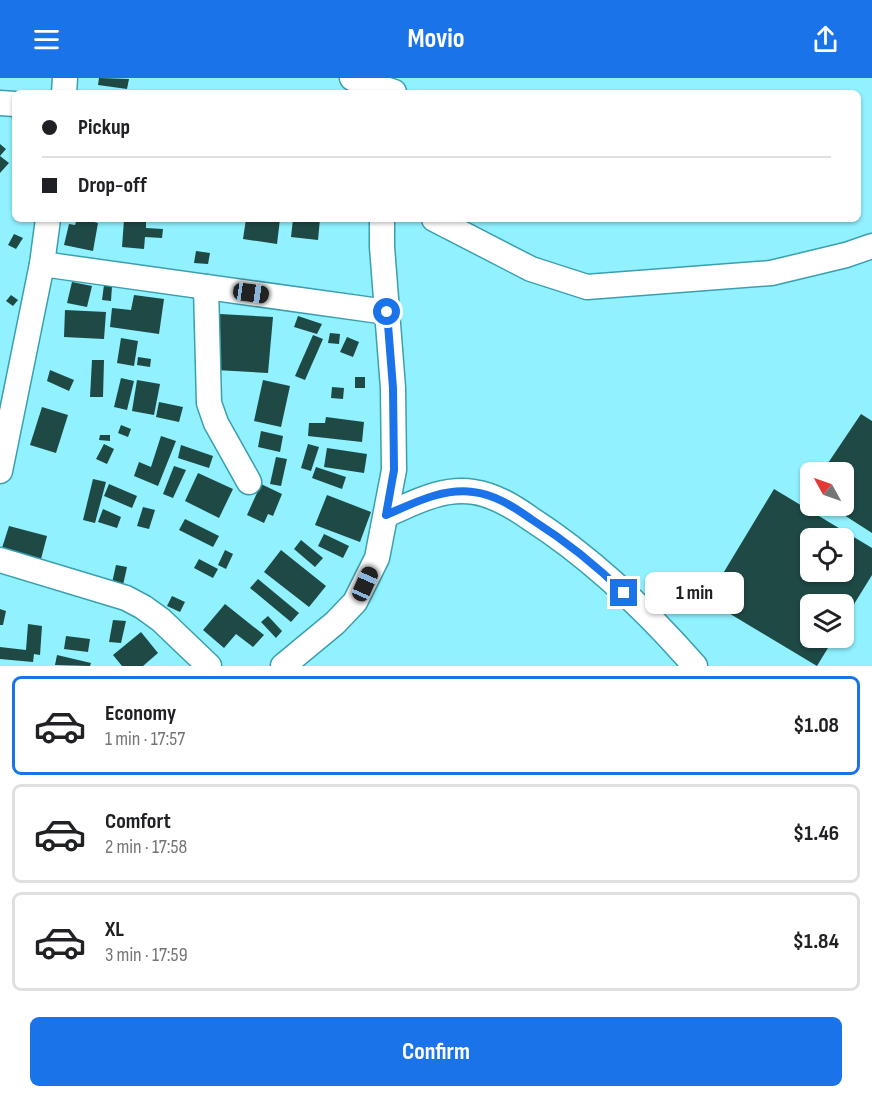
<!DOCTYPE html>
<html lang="en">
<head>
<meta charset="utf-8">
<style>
  body { margin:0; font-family:"Sofia Sans Condensed",sans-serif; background:#f6f6f6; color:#202124; height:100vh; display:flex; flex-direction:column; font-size:22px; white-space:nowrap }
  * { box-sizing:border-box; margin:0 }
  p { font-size:20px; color:#757577 }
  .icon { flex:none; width:33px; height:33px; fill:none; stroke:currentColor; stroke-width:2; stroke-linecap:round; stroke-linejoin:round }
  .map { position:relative; height:588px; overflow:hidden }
  .drawer { display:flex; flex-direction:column; background:#fff; flex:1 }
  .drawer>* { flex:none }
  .banner { position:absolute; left:12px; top:12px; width:849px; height:132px; border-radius:9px; box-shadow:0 2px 4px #0004; display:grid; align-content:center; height:132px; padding:0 30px; background:#fff }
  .needle { width:39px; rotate:310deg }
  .fabs { position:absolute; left:800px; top:384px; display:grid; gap:12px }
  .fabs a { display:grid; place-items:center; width:54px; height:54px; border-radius:9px; background:#fff; box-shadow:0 2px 4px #0004; font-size:30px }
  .end { position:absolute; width:27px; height:27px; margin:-14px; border:8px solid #1a73e8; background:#fff; box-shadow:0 0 0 3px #fff }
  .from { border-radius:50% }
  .bubble { position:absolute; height:42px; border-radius:9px; background:#fff; box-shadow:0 2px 4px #0004; font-size:20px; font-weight:700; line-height:42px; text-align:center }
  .car { position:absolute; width:18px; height:36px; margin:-18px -9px; border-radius:8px; box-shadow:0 0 4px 2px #0007; background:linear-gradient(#222 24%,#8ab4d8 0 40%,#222 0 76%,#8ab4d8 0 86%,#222 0) }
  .banner b { display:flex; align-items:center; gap:21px; height:57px; font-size:22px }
  .banner b+b { border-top:2px solid #e0e0e0 }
  .banner i { width:15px; height:15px; background:#202124 }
  ul { padding:10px 0 0; list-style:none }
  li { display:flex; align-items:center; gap:18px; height:99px; margin:0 12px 9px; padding:0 18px; border:3px solid #e0e0e0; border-radius:9px }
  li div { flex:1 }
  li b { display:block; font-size:22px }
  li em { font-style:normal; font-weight:700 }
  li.current { border-color:#1a73e8 }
  li>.icon { width:54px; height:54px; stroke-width:1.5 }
  .cta { display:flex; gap:12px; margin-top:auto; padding:12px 30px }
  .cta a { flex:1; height:69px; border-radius:9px; background:#1a73e8; color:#fff; font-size:24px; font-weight:700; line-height:69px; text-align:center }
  header { display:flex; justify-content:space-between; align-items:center; height:78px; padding:0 30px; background:#1a73e8; color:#fff; font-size:27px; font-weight:700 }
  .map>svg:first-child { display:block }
  .building { fill:#1e4945; fill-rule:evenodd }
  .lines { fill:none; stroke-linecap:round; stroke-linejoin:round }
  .minor-casing { stroke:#3b9fad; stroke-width:27 }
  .minor { stroke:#fff; stroke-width:24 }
  .route { stroke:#1a73e8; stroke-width:8 }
</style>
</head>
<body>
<header><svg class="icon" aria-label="menu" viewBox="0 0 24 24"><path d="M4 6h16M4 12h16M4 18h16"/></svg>Movio<svg class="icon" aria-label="share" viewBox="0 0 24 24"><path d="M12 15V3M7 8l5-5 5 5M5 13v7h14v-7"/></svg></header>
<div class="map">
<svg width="872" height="588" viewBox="0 0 872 588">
  <rect width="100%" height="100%" fill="#91f1ff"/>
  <g class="building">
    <polygon points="99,0 129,1 127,11 98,7"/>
    <polygon points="0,66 6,71 0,78 9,85 0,95"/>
    <polygon points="77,141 87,141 87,142 98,145 93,173 64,167 69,146 75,147"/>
    <polygon points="246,141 280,141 277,166 243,161"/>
    <polygon points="293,141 320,141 318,162 291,159"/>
    <polygon points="124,142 146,144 146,150 163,151 162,160 145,159 144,171 122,169"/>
    <polygon points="14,156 23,160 16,171 8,167"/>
    <polygon points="196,173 210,175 208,186 194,185"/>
    <polygon points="72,204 92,208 87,229 67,225"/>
    <polygon points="104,207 112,208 111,223 102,222"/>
    <polygon points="11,217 18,222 13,228 6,223"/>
    <polygon points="134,217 164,221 159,256 110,249 112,230 131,232"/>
    <polygon points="65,232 106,234 104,261 64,259"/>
    <polygon points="220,236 273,239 268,295 216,292"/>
    <polygon points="298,238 322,246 317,256 294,249"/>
    <polygon points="330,255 340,256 339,266 328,265"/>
    <polygon points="313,257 323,261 305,302 295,298"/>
    <polygon points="347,259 359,264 353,279 340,274"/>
    <polygon points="121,260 138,263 134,288 117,285"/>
    <polygon points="138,279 151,281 150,289 137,287"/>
    <polygon points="92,282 104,282 103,319 90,319"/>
    <polygon points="50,292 74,302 69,313 47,303"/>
    <rect x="355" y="299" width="10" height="11"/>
    <polygon points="121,300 134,303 127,332 114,329"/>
    <polygon points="137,302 160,306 154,337 132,333"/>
    <polygon points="263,302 290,308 281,349 254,343"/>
    <polygon points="332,309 344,310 343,321 331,320"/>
    <polygon points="159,324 183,329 179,344 156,339"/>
    <polygon points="42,329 68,337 56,375 30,367"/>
    <polygon points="861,336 872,343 872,455 830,428 843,428 843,394 822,394"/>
    <polygon points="326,339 364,344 362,364 308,358 309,345 325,345"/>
    <polygon points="121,347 131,351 128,359 118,355"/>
    <polygon points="261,353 283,358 280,374 258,369"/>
    <polygon points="100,357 110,357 110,363 99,362"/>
    <polygon points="161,358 176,363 158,408 134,398 139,384 151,389"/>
    <polygon points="104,366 114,371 107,386 96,381"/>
    <polygon points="308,366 319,369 311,393 301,390"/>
    <polygon points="181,367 213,378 209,390 178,380"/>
    <polygon points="327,370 367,376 364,395 324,389"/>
    <polygon points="276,379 287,381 281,408 270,406"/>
    <polygon points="174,388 186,392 173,420 163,416"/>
    <polygon points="316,389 346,399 342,411 312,400"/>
    <polygon points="198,395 233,411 219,440 185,423"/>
    <polygon points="93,401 106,404 95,445 83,442"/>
    <polygon points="109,406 137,418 132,430 104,418"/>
    <polygon points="261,406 282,416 273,438 268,436 264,445 247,437"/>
    <path d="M774,411L872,470V497L843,544V526H810V560H834L817,588L707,522ZM810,460H843V494H810Z"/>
    <polygon points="327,417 371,434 360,464 315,447"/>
    <polygon points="143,429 155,432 149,451 137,448"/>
    <polygon points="103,431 121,439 117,450 98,444"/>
    <polygon points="185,441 219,458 213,469 179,452"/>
    <polygon points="9,448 47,458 41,481 2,470"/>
    <polygon points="324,456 349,468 343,480 318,468"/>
    <polygon points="301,462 323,480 315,489 294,471"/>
    <polygon points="225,472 233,476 226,491 218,487"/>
    <polygon points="281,472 326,508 309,529 264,494"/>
    <polygon points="199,481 218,491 213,500 194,490"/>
    <polygon points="116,487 127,489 123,507 112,505"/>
    <polygon points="258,501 299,535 291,544 250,510"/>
    <polygon points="172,518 185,524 180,534 167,528"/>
    <polygon points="225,526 264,557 253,569 236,556 224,570 203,552"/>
    <polygon points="0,531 6,533 3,547 0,547"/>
    <polygon points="268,538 282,553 276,560 261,544"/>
    <polygon points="113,542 126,543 121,565 109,564"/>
    <polygon points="28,546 42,548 40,577 34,576 33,584 0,581 0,569 26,572"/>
    <polygon points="141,554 158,575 143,588 122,588 113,577"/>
    <polygon points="66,558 90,561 88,574 64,571"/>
    <polygon points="57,577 91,585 90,588 55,587"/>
  </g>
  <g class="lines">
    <g class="minor-casing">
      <g id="minor">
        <polyline points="352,0 394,14"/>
        <polyline points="64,15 65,0"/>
        <polyline points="0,25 15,26"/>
        <polyline points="434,141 531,191 587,209 771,195 846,177 872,168"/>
        <polyline points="42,186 387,234"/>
        <polyline points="206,209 209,325 216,345 249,404"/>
        <polyline points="0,393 42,186 48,141"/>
        <path d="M386,437C414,425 442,409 474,414C495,417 514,429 531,441C593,481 647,533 695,588"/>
        <polyline points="0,482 126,520 143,529 161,542 209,588"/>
        <polyline points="283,588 335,545 355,524 377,480 394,392 393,310 382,169 382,141"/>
      </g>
    </g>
    <use href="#minor" class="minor"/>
  </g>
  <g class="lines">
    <path class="route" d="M387,234L393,310L394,392L386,437C414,425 442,410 473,414C494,416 514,429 531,441C564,462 596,487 624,515"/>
  </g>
</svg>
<div class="fabs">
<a><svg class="needle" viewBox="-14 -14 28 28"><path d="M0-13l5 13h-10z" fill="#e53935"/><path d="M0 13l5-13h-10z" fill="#757577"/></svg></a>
<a><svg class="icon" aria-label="locate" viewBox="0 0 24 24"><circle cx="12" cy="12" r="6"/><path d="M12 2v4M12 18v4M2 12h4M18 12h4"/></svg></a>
<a><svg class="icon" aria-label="layers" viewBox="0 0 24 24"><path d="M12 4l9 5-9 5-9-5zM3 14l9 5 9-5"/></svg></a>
</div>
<i class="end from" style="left:387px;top:234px"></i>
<i class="end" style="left:624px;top:515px"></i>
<div class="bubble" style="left:645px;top:494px;width:99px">1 min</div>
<i class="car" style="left:251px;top:215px;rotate:98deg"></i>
<i class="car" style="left:365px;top:506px;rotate:24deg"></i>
<div class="banner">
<b><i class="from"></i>Pickup</b>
<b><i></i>Drop-off</b>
</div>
</div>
<section class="drawer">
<ul>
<li class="current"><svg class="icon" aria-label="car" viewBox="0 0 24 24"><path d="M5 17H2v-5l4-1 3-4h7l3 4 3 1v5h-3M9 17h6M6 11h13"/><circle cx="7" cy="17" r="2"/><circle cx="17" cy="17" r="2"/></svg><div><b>Economy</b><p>1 min · 17:57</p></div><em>$1.08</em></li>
<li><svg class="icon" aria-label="car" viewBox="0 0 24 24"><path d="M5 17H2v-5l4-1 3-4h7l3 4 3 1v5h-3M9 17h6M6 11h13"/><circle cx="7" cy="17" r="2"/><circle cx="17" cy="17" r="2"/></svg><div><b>Comfort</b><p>2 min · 17:58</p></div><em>$1.46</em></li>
<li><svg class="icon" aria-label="car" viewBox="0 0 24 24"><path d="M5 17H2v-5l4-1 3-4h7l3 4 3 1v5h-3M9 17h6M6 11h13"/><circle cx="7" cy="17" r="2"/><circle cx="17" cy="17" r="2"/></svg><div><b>XL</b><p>3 min · 17:59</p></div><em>$1.84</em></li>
</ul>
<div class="cta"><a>Confirm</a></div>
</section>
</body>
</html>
